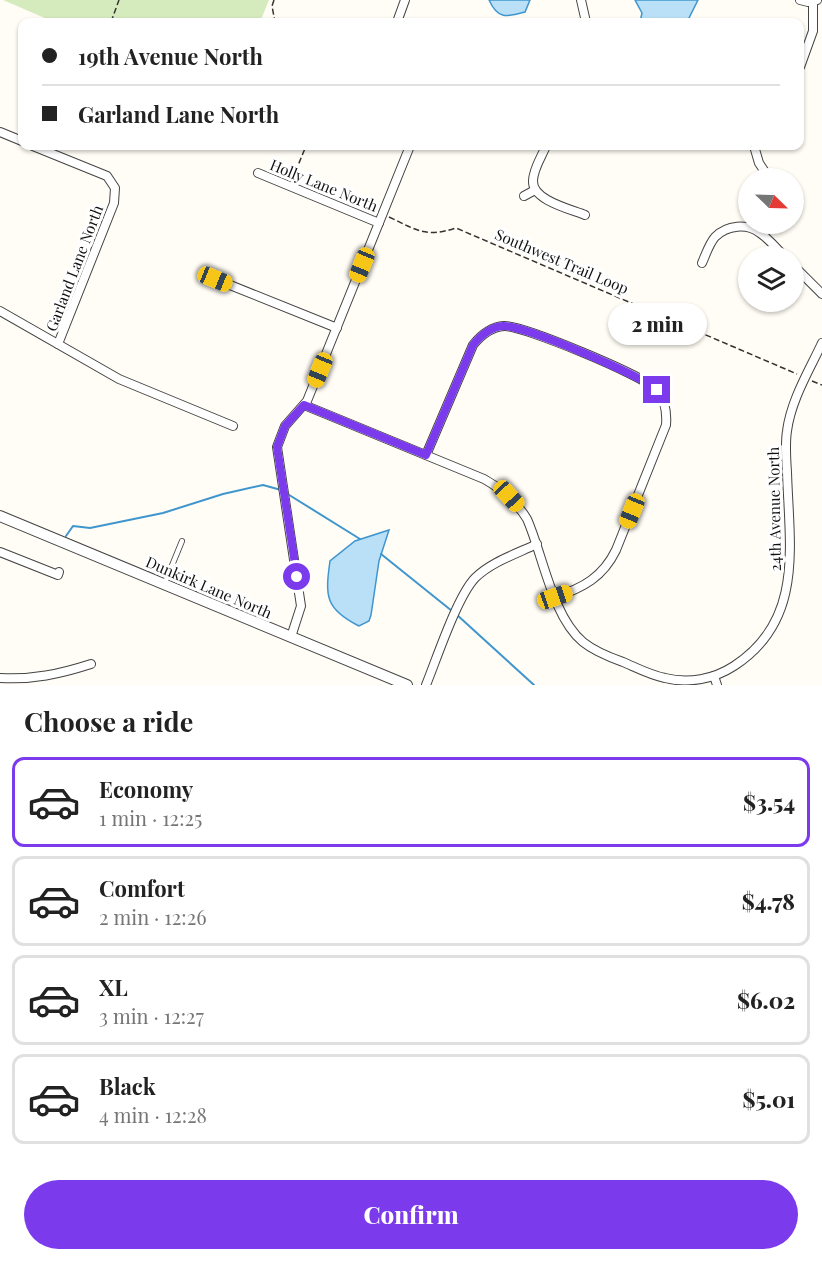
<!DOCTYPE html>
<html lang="en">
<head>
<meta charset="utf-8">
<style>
  body { margin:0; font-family:"Playfair Display",serif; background:#f6f6f6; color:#222; height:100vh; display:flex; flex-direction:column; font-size:22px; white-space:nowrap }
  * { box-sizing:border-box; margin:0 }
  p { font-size:20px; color:#767676 }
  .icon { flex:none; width:33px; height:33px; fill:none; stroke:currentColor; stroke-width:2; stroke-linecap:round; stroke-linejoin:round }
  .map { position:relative; height:685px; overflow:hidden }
  .drawer { display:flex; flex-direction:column; background:#fff; flex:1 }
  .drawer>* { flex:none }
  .banner { position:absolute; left:18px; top:18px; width:786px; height:132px; border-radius:12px; box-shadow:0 2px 4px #0004; display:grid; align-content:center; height:132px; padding:0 24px; background:#fff }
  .needle { width:39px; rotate:113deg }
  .controls { position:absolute; left:738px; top:168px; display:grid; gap:12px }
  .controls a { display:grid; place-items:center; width:66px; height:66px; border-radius:50%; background:#fff; box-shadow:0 2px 4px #0004; font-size:30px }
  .end { position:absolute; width:27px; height:27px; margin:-14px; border:8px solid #7c3aed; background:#fff; box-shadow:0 0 0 3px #fff }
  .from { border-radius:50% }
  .bubble { position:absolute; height:42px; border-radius:21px; background:#fff; box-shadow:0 2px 4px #0004; font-size:20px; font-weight:800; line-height:42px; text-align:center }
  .car { position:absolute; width:18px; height:36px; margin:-18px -9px; border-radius:8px; box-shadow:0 0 4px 2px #0007; background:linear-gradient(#f5c518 24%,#345 0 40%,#f5c518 0 76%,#345 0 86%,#f5c518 0) }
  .banner b { display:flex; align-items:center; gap:21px; height:57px; font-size:22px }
  .banner b+b { border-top:2px solid #e0e0e0 }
  .banner i { width:15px; height:15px; background:#222 }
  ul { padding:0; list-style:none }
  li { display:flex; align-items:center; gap:18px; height:90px; margin:0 12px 9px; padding:0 12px; border:3px solid #e0e0e0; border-radius:12px }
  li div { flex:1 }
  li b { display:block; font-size:22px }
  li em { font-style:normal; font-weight:800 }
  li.current { border-color:#7c3aed }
  li>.icon { width:54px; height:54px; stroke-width:1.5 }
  h2 { padding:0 24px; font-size:27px; line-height:72px }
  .action { display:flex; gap:12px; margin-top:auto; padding:12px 24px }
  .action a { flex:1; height:69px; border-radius:36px; background:#7c3aed; color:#fff; font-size:24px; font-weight:800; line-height:69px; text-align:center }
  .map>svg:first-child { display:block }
  .green { fill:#d5ebbd }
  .water { fill:#b9e0f7; stroke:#3f96cf; stroke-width:1.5 }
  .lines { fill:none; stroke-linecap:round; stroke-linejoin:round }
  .stream { stroke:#3f96cf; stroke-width:2 }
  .service-casing { stroke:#444; stroke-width:6 }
  .minor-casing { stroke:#444; stroke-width:10 }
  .tertiary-casing { stroke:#444; stroke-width:12 }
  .path { stroke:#333; stroke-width:1.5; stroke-dasharray:6 3; stroke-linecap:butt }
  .service { stroke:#fff; stroke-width:4.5 }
  .minor { stroke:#fff; stroke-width:8 }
  .tertiary { stroke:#fff; stroke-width:10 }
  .route { stroke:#7c3aed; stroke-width:8 }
  .labels { text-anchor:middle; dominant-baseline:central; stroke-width:6; stroke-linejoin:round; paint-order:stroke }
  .street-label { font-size:15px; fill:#111; stroke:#fff }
</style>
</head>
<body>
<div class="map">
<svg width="822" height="685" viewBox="0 0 822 685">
  <rect width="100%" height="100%" fill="#fffdf5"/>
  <polygon class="green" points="3,0 269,0 260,22 54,22"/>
  <g class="water">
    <path d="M489,0H530L525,12C507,17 498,20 489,0Z"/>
    <polygon points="635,0 698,0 687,22 640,22 642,13"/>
    <path d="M389,530L379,561L371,615L369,621L359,626C325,609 325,596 330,561L355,541Z"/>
  </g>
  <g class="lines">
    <g class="stream">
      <polyline points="286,493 360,539"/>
      <polyline points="66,536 73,526 90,528 163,513 223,494 263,485 281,490"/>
      <polyline points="381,554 452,611"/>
      <polyline points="456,614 534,685"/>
    </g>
    <g class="service-casing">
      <polyline id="service" points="164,585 182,541"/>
    </g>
    <g class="minor-casing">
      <g id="minor">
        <polyline points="581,0 586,22"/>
        <polyline points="800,0 808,2 817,0"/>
        <polyline points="397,22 405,0"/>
        <polyline points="800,67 813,31 813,1"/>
        <polyline points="0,132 22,141"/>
        <polyline points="33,146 107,176 115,188 114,203 58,344"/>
        <path d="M546,146C542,156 533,169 533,181C532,200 570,209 585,215"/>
        <polyline points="754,146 759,163 769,178"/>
        <polyline points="258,173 379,223"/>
        <polyline points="524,196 535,190"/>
        <polyline points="763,235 771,224"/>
        <path d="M702,263C706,254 709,244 715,237C727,225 747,223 760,233C769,239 777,249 784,256"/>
        <polyline points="794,266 822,294"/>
        <polyline points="215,279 337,328"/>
        <polyline points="0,311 119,379 233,426"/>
        <path d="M304,405L484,479C502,489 516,501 527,519C543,555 552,616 583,642C594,651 609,657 623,662C637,668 650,675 665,678C689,684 714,679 734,666C805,620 789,544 787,472C786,458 785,444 787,431C791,400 809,371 822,343"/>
        <path d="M426,455L473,345C481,335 490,327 504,326C522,325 645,376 657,390C665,400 667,413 666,425L616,550C603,577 583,588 555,597"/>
        <polyline points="0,552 58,575 59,572"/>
        <polyline points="291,637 301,606 277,447 285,426 307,401 410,146"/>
        <polyline points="714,676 717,685"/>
        <path d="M0,678C32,680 60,674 91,664"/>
        <path d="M426,685C437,658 457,597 475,578C491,562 516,554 537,544"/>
      </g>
    </g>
    <g class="tertiary-casing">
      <polyline id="tertiary" points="0,516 407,685"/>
    </g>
    <g class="path">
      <polyline points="274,0 272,6 275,22"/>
      <polyline points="111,22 119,0"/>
      <polyline points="292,180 306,146"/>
      <polyline points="364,207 376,212"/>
      <path d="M389,217C417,230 425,238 456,228L797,374"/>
      <polyline points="812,381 822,385"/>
    </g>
    <use href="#service" class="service"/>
    <use href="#minor" class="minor"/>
    <use href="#tertiary" class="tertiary"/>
  </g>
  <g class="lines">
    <path class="route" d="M297,577L277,447L285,426L304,405L426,455L473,345C481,335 490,327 503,326C524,325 640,375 657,390"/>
  </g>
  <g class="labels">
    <g class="street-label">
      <text transform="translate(324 185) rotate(22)">Holly Lane North</text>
      <text transform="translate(562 261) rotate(23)">Southwest Trail Loop</text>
      <text transform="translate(74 268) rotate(-69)">Garland Lane North</text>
      <text transform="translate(774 509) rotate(-91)">24th Avenue North</text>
      <text transform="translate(209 587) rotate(23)">Dunkirk Lane North</text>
    </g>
  </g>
</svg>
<div class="controls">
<a><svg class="needle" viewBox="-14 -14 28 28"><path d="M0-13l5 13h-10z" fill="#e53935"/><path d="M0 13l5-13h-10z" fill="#767676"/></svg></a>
<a><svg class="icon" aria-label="layers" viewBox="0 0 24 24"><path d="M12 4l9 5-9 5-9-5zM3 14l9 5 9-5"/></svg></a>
</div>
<i class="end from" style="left:297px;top:577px"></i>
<i class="end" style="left:657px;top:390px"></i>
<div class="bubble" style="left:608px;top:303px;width:99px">2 min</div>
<i class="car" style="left:362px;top:265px;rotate:202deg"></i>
<i class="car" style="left:215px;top:279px;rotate:112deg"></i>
<i class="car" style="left:320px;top:370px;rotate:202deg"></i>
<i class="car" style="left:509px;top:496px;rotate:137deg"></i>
<i class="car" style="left:632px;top:511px;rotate:202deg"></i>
<i class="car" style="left:555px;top:597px;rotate:71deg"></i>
<div class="banner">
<b><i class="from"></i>19th Avenue North</b>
<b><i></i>Garland Lane North</b>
</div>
</div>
<section class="drawer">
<h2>Choose a ride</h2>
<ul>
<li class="current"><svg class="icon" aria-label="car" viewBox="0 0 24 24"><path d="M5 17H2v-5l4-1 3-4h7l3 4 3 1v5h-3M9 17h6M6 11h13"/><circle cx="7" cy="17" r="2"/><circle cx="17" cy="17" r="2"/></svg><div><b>Economy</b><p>1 min · 12:25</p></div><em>$3.54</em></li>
<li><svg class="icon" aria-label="car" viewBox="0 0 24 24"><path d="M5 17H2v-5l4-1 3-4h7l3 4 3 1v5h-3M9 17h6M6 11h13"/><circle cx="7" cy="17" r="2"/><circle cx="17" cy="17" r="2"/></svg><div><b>Comfort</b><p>2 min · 12:26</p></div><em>$4.78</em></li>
<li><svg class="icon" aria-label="car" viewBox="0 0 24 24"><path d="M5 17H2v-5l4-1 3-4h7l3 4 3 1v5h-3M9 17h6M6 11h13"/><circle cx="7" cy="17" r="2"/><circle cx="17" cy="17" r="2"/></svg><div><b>XL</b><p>3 min · 12:27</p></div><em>$6.02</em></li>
<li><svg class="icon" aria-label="car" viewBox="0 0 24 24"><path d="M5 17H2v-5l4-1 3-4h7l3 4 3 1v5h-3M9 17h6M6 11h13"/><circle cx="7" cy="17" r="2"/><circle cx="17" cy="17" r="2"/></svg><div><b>Black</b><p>4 min · 12:28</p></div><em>$5.01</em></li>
</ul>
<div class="action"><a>Confirm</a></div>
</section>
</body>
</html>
